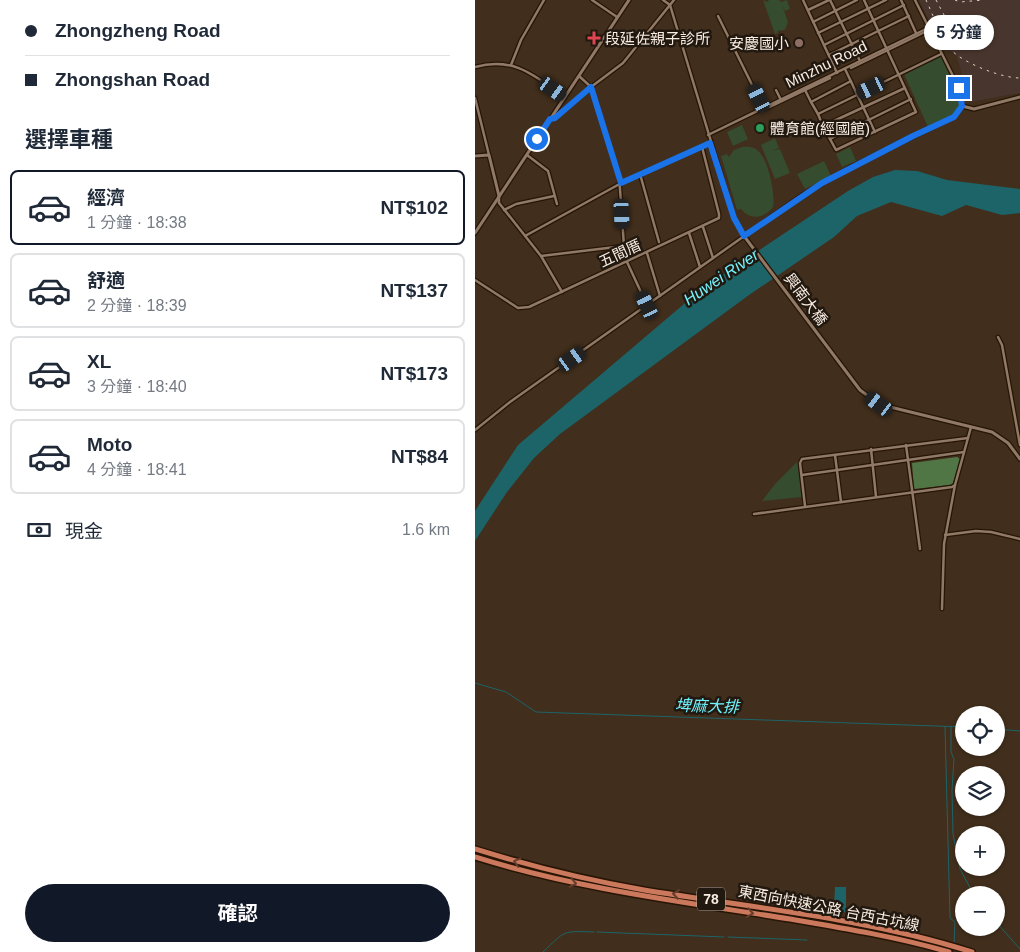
<!DOCTYPE html>
<html lang="zh-TW">
<head>
<meta charset="utf-8">
<style>
  body { margin:0; font-family:Helvetica,"Noto Sans TC",sans-serif; background:#f2f2f3; color:#1f2937; height:100vh; display:flex; flex-direction:column; font-size:19px; white-space:nowrap }
  * { box-sizing:border-box; margin:0 }
  p { font-size:16px; color:#747a83 }
  .icon { flex:none; width:28px; height:28px; fill:none; stroke:currentColor; stroke-width:2; stroke-linecap:round; stroke-linejoin:round }
  .map { position:relative; flex:1; overflow:hidden }
  .drawer { display:flex; flex-direction:column; background:#fff; width:475px }
  .drawer>* { flex:none }
  .hud { display:grid; align-content:center; height:110px; padding:0 25px; background:#fff }
  .controls { position:absolute; left:480px; top:706px; display:grid; gap:10px }
  .controls a { display:grid; place-items:center; width:50px; height:50px; border-radius:50%; background:#fff; box-shadow:0 1px 4px #0004; font-size:25px }
  .end { position:absolute; width:22px; height:22px; margin:-11px; border:6px solid #1a73e8; background:#fff; box-shadow:0 0 0 2px #fff }
  .from { border-radius:50% }
  .bubble { position:absolute; height:35px; border-radius:18px; background:#fff; box-shadow:0 1px 4px #0004; font-size:16px; font-weight:700; line-height:35px; text-align:center }
  .car { position:absolute; width:15px; height:30px; margin:-15px -8px; border-radius:6px; box-shadow:0 0 4px 1px #0007; background:linear-gradient(#222 24%,#8ab4d8 0 40%,#222 0 76%,#8ab4d8 0 86%,#222 0) }
  .hud b { display:flex; align-items:center; gap:18px; height:48px; font-size:19px }
  .hud b+b { border-top:1px solid #e0e1e3 }
  .hud i { width:12px; height:12px; background:#1f2937 }
  ul { padding:0; list-style:none }
  li { display:flex; align-items:center; gap:15px; height:75px; margin:0 10px 8px; padding:0 15px; border:2px solid #e0e1e3; border-radius:8px }
  li div { flex:1 }
  li b { display:block; font-size:19px }
  li em { font-style:normal; font-weight:700 }
  li.current { border-color:#111827 }
  li>.icon { width:45px; height:45px; stroke-width:1.5 }
  h2 { padding:0 25px; font-size:22px; line-height:60px }
  .pay { display:flex; align-items:center; gap:12px; height:55px; padding:0 25px; font-size:19px }
  .pay p { margin-inline-start:auto }
  .button { display:flex; gap:10px; margin-top:auto; padding:10px 25px }
  .button a { flex:1; height:58px; border-radius:30px; background:#111827; color:#fff; font-size:20px; font-weight:700; line-height:58px; text-align:center }
  main { display:flex; flex:1; min-height:0 }
  .map>svg:first-child { display:block }
  .industrial { fill:#48352d }
  .green { fill:#354c2e }
  .forest { fill:#517646 }
  .water { fill:#1d6469 }
  .lines { fill:none; stroke-linecap:round; stroke-linejoin:round }
  .stream { stroke:#1d6469; stroke-width:1 }
  .street-casing { stroke:#271505; stroke-width:5 }
  .secondary-casing { stroke:#271505; stroke-width:5.5 }
  .highway-casing { stroke:#271505; stroke-width:8 }
  .street { stroke:#907966; stroke-width:2.5 }
  .secondary { stroke:#907966; stroke-width:3 }
  .highway { stroke:#cb785c; stroke-width:5 }
  .rail { stroke:#ded0c4; stroke-width:1; stroke-dasharray:2.5 5; stroke-linecap:butt }
  .oneway { stroke:#653e2e }
  .route { stroke:#1a73e8; stroke-width:6 }
  .health-dot { fill:#e0444e; stroke:#211810; stroke-width:2 }
  .education-dot { fill:#8d6e63; stroke:#211810; stroke-width:2 }
  .leisure-dot { fill:#2e9e5b; stroke:#211810; stroke-width:2 }
  .labels { text-anchor:middle; dominant-baseline:central; stroke-width:5; stroke-linejoin:round; paint-order:stroke }
  .shield { fill:#211810; stroke:#b8aca2; stroke-width:1 }
  .shield-label { font-size:14px; font-weight:bold; fill:#f9ece1 }
  .poi-label { font-size:15px; fill:#f9ece1; stroke:#211810; text-anchor:start }
  .street-label { font-size:15px; fill:#f9ece1; stroke:#211810 }
  .water-label { font-size:16px; font-style:italic; fill:#72f4ff; stroke:#211810 }
</style>
</head>
<body>
<main>
<section class="drawer">
<div class="hud">
<b><i class="from"></i>Zhongzheng Road</b>
<b><i></i>Zhongshan Road</b>
</div>
<h2>選擇車種</h2>
<ul>
<li class="current"><svg class="icon" aria-label="car" viewBox="0 0 24 24"><path d="M5 17H2v-5l4-1 3-4h7l3 4 3 1v5h-3M9 17h6M6 11h13"/><circle cx="7" cy="17" r="2"/><circle cx="17" cy="17" r="2"/></svg><div><b>經濟</b><p>1 分鐘 · 18:38</p></div><em>NT$102</em></li>
<li><svg class="icon" aria-label="car" viewBox="0 0 24 24"><path d="M5 17H2v-5l4-1 3-4h7l3 4 3 1v5h-3M9 17h6M6 11h13"/><circle cx="7" cy="17" r="2"/><circle cx="17" cy="17" r="2"/></svg><div><b>舒適</b><p>2 分鐘 · 18:39</p></div><em>NT$137</em></li>
<li><svg class="icon" aria-label="car" viewBox="0 0 24 24"><path d="M5 17H2v-5l4-1 3-4h7l3 4 3 1v5h-3M9 17h6M6 11h13"/><circle cx="7" cy="17" r="2"/><circle cx="17" cy="17" r="2"/></svg><div><b>XL</b><p>3 分鐘 · 18:40</p></div><em>NT$173</em></li>
<li><svg class="icon" aria-label="car" viewBox="0 0 24 24"><path d="M5 17H2v-5l4-1 3-4h7l3 4 3 1v5h-3M9 17h6M6 11h13"/><circle cx="7" cy="17" r="2"/><circle cx="17" cy="17" r="2"/></svg><div><b>Moto</b><p>4 分鐘 · 18:41</p></div><em>NT$84</em></li>
</ul>
<div class="pay"><svg class="icon" aria-label="cash" viewBox="0 0 24 24"><path d="M3 7h18v10H3z"/><circle cx="12" cy="12" r="2"/></svg>現金<p>1.6 km</p></div>
<div class="button"><a>確認</a></div>
</section>
<div class="map">
<svg width="545" height="952" viewBox="0 0 545 952">
  <rect width="100%" height="100%" fill="#412e1c"/>
  <polygon class="industrial" points="444,0 545,0 545,93 495,102 481,54 467,47"/>
  <g class="green">
    <polygon points="288,0 292,2 294,0 304,0 306,2 312,0 315,9 310,11 307,4 313,22 310,30 302,31 303,33 300,34"/>
    <polygon points="465,55 480,86 485,106 478,116 453,127 429,74"/>
    <polygon points="267,125 273,139 258,146 252,132"/>
    <polygon points="300,138 304,148 297,151 305,149 315,173 300,179 286,145"/>
    <path d="M267,147C274,146 281,147 285,153C293,161 301,196 298,207C290,218 275,221 266,209L262,210L246,156L252,154L254,157L259,150Z"/>
    <polygon points="375,147 381,161 367,167 361,154"/>
    <polygon points="349,161 356,176 330,189 322,174"/>
    <polygon points="323,461 327,497 287,501 300,484"/>
  </g>
  <polygon class="forest" points="482,457 485,459 478,483 475,485 439,489 437,463"/>
  <g class="water">
    <polygon points="420,170 442,171 472,180 545,189 545,213 527,215 491,205 467,216 416,202 382,216 359,237 274,295 85,434 59,458 32,492 0,541 0,511 43,445 229,287 373,191 398,177"/>
    <polygon points="360,887 371,887 371,912 365,913 359,909"/>
  </g>
  <g class="lines">
    <g class="stream">
      <polyline points="0,683 31,692 61,712 489,727"/>
      <polyline points="476,726 476,752 479,759 477,790 478,834 485,869 499,895"/>
      <polyline points="470,727 475,918 480,922 479,945"/>
      <polyline points="521,729 545,731"/>
      <polyline points="521,922 545,949"/>
      <polyline points="122,932 249,937"/>
      <polyline points="253,937 332,940"/>
      <path d="M68,952C91,930 87,931 119,932"/>
    </g>
    <g class="street-casing">
      <g id="street">
        <polyline points="117,0 142,17"/>
        <polyline points="188,0 195,5 259,218 269,235"/>
        <polyline points="328,0 362,73"/>
        <polyline points="355,0 385,61"/>
        <polyline points="426,0 441,33"/>
        <polyline points="333,10 354,0"/>
        <polyline points="243,16 289,109"/>
        <polyline points="338,22 382,0"/>
        <polyline points="343,33 411,0"/>
        <polyline points="349,45 429,5"/>
        <polyline points="354,55 434,16"/>
        <polyline points="36,65 46,40 69,0"/>
        <path d="M0,67C39,56 60,76 90,97"/>
        <polyline points="376,68 454,30"/>
        <polyline points="370,69 400,132"/>
        <polyline points="104,76 116,87 144,175 149,246 152,262 172,305"/>
        <polyline points="301,90 306,100"/>
        <polyline points="330,90 336,102 376,81"/>
        <polyline points="0,98 14,155"/>
        <polyline points="336,102 343,114 466,54"/>
        <polyline points="290,109 355,78"/>
        <polyline points="343,114 348,126 430,88"/>
        <polyline points="75,119 80,118 116,87 148,63 199,0"/>
        <polyline points="348,126 355,139 436,99"/>
        <polyline points="233,135 453,28"/>
        <polyline points="355,139 361,150 441,112 389,0"/>
        <polyline points="52,155 73,171 82,204"/>
        <polyline points="165,174 184,242"/>
        <polyline points="24,196 24,203 66,256 87,292"/>
        <polyline points="29,210 41,204 79,196"/>
        <polyline points="228,227 238,258"/>
        <polyline points="214,233 225,267"/>
        <polyline points="50,236 150,181 235,143"/>
        <polyline points="172,253 185,296"/>
        <polyline points="66,256 149,246"/>
        <polyline points="0,280 43,308 54,307 244,218 244,214 227,147"/>
        <polyline points="523,337 527,345 545,445"/>
        <polyline points="0,430 35,402 327,195 376,167 479,117 487,106 484,88 440,0"/>
        <polyline points="431,445 445,549"/>
        <polyline points="396,449 401,497"/>
        <polyline points="360,455 366,502"/>
        <polyline points="327,475 489,452"/>
        <polyline points="330,506 325,463 327,459 493,438"/>
        <polyline points="279,514 477,487 480,485 496,427"/>
        <polyline points="470,535 501,531 516,532 545,539"/>
        <polyline points="467,609 469,544 480,485"/>
      </g>
    </g>
    <g class="secondary-casing">
      <g id="secondary">
        <polyline points="487,106 499,109 545,97"/>
        <polyline points="0,156 14,155 24,196"/>
        <polyline points="0,233 154,0"/>
        <polyline points="269,236 385,390 404,404 411,406 517,432 533,443 545,459"/>
      </g>
    </g>
    <g class="highway-casing">
      <g id="highway">
        <path d="M0,849C55,866 112,880 169,890C279,908 391,918 497,952"/>
        <path d="M0,857C102,889 209,902 315,919C368,928 422,937 474,952"/>
      </g>
    </g>
    <use href="#street" class="street"/>
    <use href="#secondary" class="secondary"/>
    <use href="#highway" class="highway"/>
    <g class="rail">
      <path d="M451,0C457,12 467,41 475,49C488,63 526,78 545,78"/>
      <polyline points="461,0 474,24"/>
      <polyline points="480,0 485,2 508,0"/>
      <path d="M468,18C474,29 479,50 493,50"/>
    </g>
  </g>
  <defs><path id="oneway-chevron" d="M-2-3.5L2.5 0L-2 3.5" fill="none" stroke-width="1.6" stroke-linecap="round" stroke-linejoin="round" transform="scale(1.25)"/></defs>
  <g class="oneway">
    <use href="#oneway-chevron" transform="translate(42 862) rotate(-165)"/>
    <use href="#oneway-chevron" transform="translate(98 883) rotate(11)"/>
    <use href="#oneway-chevron" transform="translate(201 894) rotate(-172)"/>
    <use href="#oneway-chevron" transform="translate(275 913) rotate(9)"/>
  </g>
  <g class="lines">
    <polyline class="route" points="62,139 75,119 80,118 116,87 146,183 235,143 259,218 269,236 347,183 438,136 479,117 487,106 484,88"/>
  </g>
  <path class="health-dot" d="M116.5 30.5h5v5h5v5h-5v5h-5v-5h-5v-5h5z"/>
  <circle class="education-dot" cx="324" cy="43" r="5"/>
  <circle class="leisure-dot" cx="285" cy="128" r="5"/>
  <g class="labels">
    <rect class="shield" x="222" y="887.5" width="28" height="23" rx="4"/>
    <g class="shield-label">
      <text x="236" y="899">78</text>
    </g>
    <g class="poi-label">
      <text x="130" y="38">段延佐親子診所</text>
      <text x="314" y="43" text-anchor="end">安慶國小</text>
      <text x="295" y="128">體育館(經國館)</text>
    </g>
    <g class="street-label">
      <text transform="translate(351 64) rotate(-26)">Minzhu Road</text>
      <text transform="translate(145 253) rotate(-25)">五間厝</text>
      <text transform="translate(331 299) rotate(53)">興南大橋</text>
      <text transform="translate(354 908) rotate(11)">東西向快速公路 台西古坑線</text>
    </g>
    <g class="water-label">
      <text transform="translate(246 277) rotate(-34)">Huwei River</text>
      <text transform="translate(232 706) rotate(2)">埤麻大排</text>
    </g>
  </g>
</svg>
<div class="controls">
<a><svg class="icon" aria-label="locate" viewBox="0 0 24 24"><circle cx="12" cy="12" r="6"/><path d="M12 2v4M12 18v4M2 12h4M18 12h4"/></svg></a>
<a><svg class="icon" aria-label="layers" viewBox="0 0 24 24"><path d="M12 4l9 5-9 5-9-5zM3 14l9 5 9-5"/></svg></a>
<a>+</a>
<a>−</a>
</div>
<i class="end from" style="left:62px;top:139px"></i>
<i class="end" style="left:484px;top:88px"></i>
<div class="bubble" style="left:449px;top:15px;width:70px">5 分鐘</div>
<i class="car" style="left:396px;top:88px;rotate:244deg"></i>
<i class="car" style="left:78px;top:89px;rotate:125deg"></i>
<i class="car" style="left:284px;top:98px;rotate:334deg"></i>
<i class="car" style="left:147px;top:214px;rotate:177deg"></i>
<i class="car" style="left:172px;top:305px;rotate:335deg"></i>
<i class="car" style="left:97px;top:359px;rotate:55deg"></i>
<i class="car" style="left:404px;top:404px;rotate:306deg"></i>
</div>
</main>
</body>
</html>
